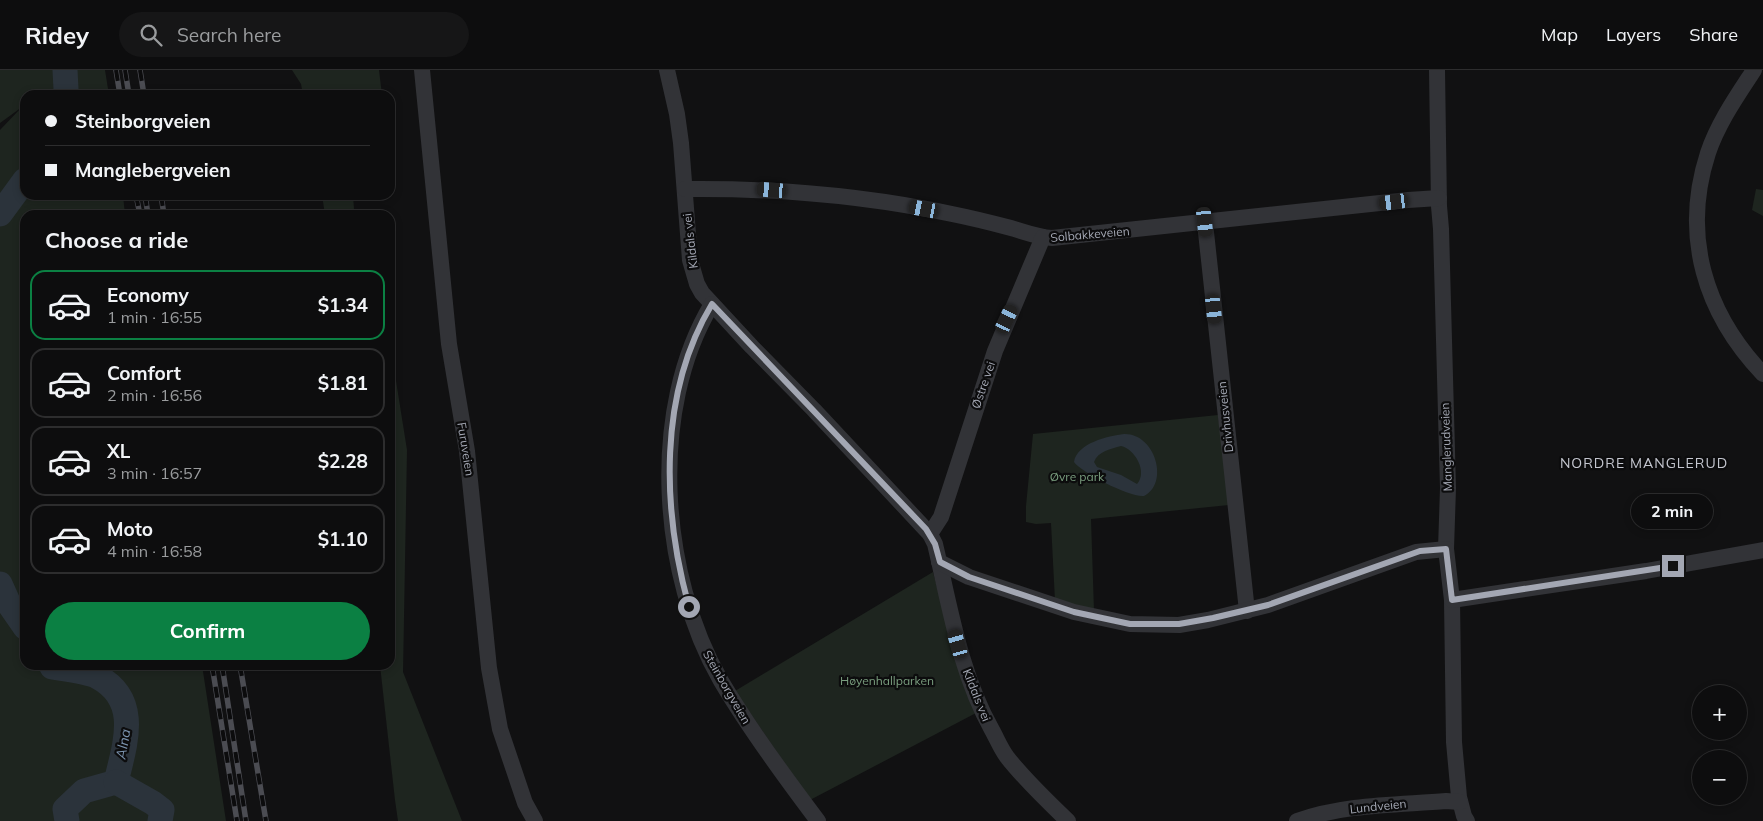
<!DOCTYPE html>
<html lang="en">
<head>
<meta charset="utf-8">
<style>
  body { margin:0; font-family:Mulish,sans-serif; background:#161617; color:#f1f3f6; height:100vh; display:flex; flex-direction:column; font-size:19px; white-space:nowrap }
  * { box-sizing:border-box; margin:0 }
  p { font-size:16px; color:#9a9c9e }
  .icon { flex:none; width:28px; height:28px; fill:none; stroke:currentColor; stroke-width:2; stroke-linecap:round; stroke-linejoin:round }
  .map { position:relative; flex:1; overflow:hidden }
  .sheet { position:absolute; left:20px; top:140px; width:375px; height:460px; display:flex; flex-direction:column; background:#0d0d0e; border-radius:15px; box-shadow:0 2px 8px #0003,0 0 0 1px #2d2d2e }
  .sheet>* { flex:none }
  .hud { position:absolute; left:20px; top:20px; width:375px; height:110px; border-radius:15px; box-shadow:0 2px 8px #0003,0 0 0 1px #2d2d2e; display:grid; align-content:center; height:110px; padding:0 25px; background:#0d0d0e }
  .tools { position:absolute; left:1692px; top:615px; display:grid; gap:10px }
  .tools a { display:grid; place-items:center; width:55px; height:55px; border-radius:50%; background:#0d0d0e; box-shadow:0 2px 8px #0003,0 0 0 1px #2d2d2e; font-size:25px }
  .end { position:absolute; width:22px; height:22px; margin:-11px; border:6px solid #a3a7b3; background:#111; box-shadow:0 0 0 2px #111 }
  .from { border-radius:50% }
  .bubble { position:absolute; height:35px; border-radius:18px; background:#0d0d0e; box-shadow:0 2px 8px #0003,0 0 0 1px #2d2d2e; font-size:16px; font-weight:700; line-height:35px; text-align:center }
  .car { position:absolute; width:15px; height:30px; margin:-15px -8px; border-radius:6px; box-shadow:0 0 4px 1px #0007; background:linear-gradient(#222 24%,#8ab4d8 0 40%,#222 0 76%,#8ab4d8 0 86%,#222 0) }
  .hud b { display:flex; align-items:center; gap:18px; height:48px; font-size:19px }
  .hud b+b { border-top:1px solid #2d2d2e }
  .hud i { width:12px; height:12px; background:#f1f3f6 }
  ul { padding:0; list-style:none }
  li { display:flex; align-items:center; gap:15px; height:70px; margin:0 10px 8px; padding:0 15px; border:2px solid #2d2d2e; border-radius:15px }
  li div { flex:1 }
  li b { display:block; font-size:19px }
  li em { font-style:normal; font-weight:700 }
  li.on { border-color:#0b8043 }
  li>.icon { width:45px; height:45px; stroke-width:1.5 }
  h2 { padding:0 25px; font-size:22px; line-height:60px }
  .button { display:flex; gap:10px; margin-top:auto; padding:10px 25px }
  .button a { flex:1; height:58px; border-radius:30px; background:#0b8043; color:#fff; font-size:20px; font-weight:700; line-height:58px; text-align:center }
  header { display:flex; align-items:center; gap:30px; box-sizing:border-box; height:70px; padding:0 25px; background:#0d0d0e; border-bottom:1px solid #2d2d2e }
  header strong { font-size:24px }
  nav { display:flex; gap:28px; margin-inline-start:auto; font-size:18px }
  .search { width:350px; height:45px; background:#161617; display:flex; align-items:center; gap:12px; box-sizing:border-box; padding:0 18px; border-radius:28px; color:#9a9c9e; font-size:19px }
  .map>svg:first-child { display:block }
  .green { fill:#1e251f }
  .water { fill:#2b333b; fill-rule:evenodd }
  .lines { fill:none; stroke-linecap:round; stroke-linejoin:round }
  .river { stroke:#2b333b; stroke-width:25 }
  .minor { stroke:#323337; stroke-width:16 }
  .rail-casing { stroke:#4b4c52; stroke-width:5.5 }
  .rail { stroke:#0c0c0d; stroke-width:4; stroke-dasharray:11; stroke-linecap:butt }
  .route { stroke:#a3a7b3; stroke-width:6 }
  .labels { text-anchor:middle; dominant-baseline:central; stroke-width:4.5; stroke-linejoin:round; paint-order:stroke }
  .street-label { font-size:12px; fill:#a3a7b3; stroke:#0c0c0d }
  .park-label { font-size:12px; fill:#7a9e7f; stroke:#0c0c0d }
  .neighbourhood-label { font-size:14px; letter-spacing:1px; fill:#c4c6cf; stroke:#0c0c0d }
  .water-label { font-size:14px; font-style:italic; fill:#7a92ad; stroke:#0c0c0d }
</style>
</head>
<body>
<header>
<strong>Ridey</strong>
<div class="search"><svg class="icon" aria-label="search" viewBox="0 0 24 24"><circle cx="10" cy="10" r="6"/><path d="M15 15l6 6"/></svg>Search here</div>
<nav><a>Map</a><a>Layers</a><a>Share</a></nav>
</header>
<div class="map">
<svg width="1763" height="751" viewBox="0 0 1763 751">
  <rect width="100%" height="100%" fill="#111112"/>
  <g class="green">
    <polygon points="0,0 105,0 109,25 25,25 25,125 123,125 125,145 25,145 25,595 202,595 226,751 0,751 0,60 22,37 0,53"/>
    <polygon points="292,0 379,0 382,25 303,25 301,14"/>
    <polygon points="1756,119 1763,120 1763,146 1752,140"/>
    <polygon points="322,125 353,125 354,139 370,145 325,145"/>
    <polygon points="390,273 407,380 403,602 462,751 398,751 395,730 380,595 390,595"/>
    <polygon points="1218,345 1229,435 1091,449 1094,541 1055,531 1051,453 1036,454 1026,452 1026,436 1033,364"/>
    <polygon points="933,502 959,599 976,643 810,730 735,621"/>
  </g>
  <path class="water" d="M1124,364C1155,363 1170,413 1144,426C1131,428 1082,403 1074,392C1077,373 1108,366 1124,364ZM1121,376C1135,379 1148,402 1137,414L1121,405L1097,397L1094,392C1098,381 1111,379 1121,376Z"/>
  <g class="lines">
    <g class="river">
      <polyline points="65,25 66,19 65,0"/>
      <polyline points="0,144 25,110"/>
      <polyline points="0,514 9,534 25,557"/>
      <path d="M51,595L52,597C64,599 89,602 98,607C141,630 125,674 116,712L84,721L65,739L67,751"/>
      <polyline points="116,712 153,733 162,740 160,751"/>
    </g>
    <g class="minor">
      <polyline points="422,0 449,274 467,381 489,598 500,659 525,733 535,751"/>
      <path d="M667,0L677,44L681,73L690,190L697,214L702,223L752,277L814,340L930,464L935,474C950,537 960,603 992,660C997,669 1001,679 1007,687C1025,710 1047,731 1068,751"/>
      <polyline points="1437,0 1439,136 1441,159 1448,418 1446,479 1452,530 1454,672 1459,727 1464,746 1467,751"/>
      <path d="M1754,0C1737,26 1718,53 1708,83C1681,166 1705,243 1763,304"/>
      <path d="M685,119C777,118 862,125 952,144C972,148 992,153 1011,158C1025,162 1037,167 1052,168L1408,130L1439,128"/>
      <polyline points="1205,153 1247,541"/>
      <path d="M712,234C648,340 660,505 721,611C750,660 784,706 818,751"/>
      <polyline points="930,464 941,447 995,281 1043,167"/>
      <polyline points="939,492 969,507 1074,542 1130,554 1179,555 1208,550 1268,535 1416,482 1446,479"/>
      <polyline points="1452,530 1646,501 1763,480"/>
      <path d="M1297,751C1345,734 1396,735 1446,731L1460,732"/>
    </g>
    <g class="rail-casing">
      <g id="rail">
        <polyline points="116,0 120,25"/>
        <polyline points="125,0 129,25"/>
        <polyline points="140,0 144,25"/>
        <polyline points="136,125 140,145"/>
        <polyline points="145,125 148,145"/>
        <polyline points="161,125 164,145"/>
        <polyline points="212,595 237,751"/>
        <polyline points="222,595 246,751"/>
        <polyline points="240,595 266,751"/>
      </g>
    </g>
    <use href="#rail" class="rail"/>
  </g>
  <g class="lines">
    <path class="route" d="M689,537C662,439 658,324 712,234L926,459L935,474L940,492L969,507L1074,542L1130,554H1179L1213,548L1268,535L1420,481L1446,479L1452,530L1673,496"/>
  </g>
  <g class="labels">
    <g class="street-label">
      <text transform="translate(1090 164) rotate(-5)">Solbakkeveien</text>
      <text transform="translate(690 171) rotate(-97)">Kildals vei</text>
      <text transform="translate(983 315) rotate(-71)">Østre vei</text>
      <text transform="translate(1225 347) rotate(-96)">Drivhusveien</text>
      <text transform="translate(1446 377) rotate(-92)">Manglerudveien</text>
      <text transform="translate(466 379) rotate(81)">Furuveien</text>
      <text transform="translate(727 617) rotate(60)">Steinborgveien</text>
      <text transform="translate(977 625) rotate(68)">Kildals vei</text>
      <text transform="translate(1378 736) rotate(-6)">Lundveien</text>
    </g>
    <g class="park-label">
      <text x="1077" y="406">Øvre park</text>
      <text x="887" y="610">Høyenhallparken</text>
    </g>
    <g class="neighbourhood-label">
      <text x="1644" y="393">NORDRE MANGLERUD</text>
    </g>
    <g class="water-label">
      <text transform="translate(123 674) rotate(-80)">Alna</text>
    </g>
  </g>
</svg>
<div class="tools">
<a>+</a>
<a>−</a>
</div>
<i class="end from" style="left:689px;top:537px"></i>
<i class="end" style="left:1673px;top:496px"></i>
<div class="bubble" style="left:1631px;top:424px;width:82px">2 min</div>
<i class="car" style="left:772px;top:120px;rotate:274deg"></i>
<i class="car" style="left:1394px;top:132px;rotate:263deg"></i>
<i class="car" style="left:924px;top:139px;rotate:281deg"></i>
<i class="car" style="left:1205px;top:152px;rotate:174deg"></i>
<i class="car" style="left:1214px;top:239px;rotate:174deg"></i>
<i class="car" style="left:1007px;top:249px;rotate:25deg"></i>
<i class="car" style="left:958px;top:574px;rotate:344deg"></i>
<div class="hud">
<b><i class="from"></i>Steinborgveien</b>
<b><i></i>Manglebergveien</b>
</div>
<section class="sheet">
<h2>Choose a ride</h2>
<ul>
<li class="on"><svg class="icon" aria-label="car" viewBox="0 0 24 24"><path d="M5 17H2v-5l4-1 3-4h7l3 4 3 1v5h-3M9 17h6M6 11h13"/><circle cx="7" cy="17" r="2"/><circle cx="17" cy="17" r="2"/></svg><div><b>Economy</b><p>1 min · 16:55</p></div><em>$1.34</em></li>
<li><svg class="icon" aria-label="car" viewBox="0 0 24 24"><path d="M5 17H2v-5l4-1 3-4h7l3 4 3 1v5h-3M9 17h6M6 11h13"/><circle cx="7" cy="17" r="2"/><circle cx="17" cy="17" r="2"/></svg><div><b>Comfort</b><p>2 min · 16:56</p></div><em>$1.81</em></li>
<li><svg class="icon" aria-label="car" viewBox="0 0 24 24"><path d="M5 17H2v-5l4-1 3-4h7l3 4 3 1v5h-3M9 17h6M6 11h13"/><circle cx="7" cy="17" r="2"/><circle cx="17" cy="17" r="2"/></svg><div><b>XL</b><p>3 min · 16:57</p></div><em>$2.28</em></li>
<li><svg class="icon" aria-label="car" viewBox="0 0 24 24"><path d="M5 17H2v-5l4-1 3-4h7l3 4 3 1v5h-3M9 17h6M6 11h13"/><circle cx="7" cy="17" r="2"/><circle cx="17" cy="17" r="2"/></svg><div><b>Moto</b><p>4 min · 16:58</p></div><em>$1.10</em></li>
</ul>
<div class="button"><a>Confirm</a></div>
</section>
</div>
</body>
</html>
